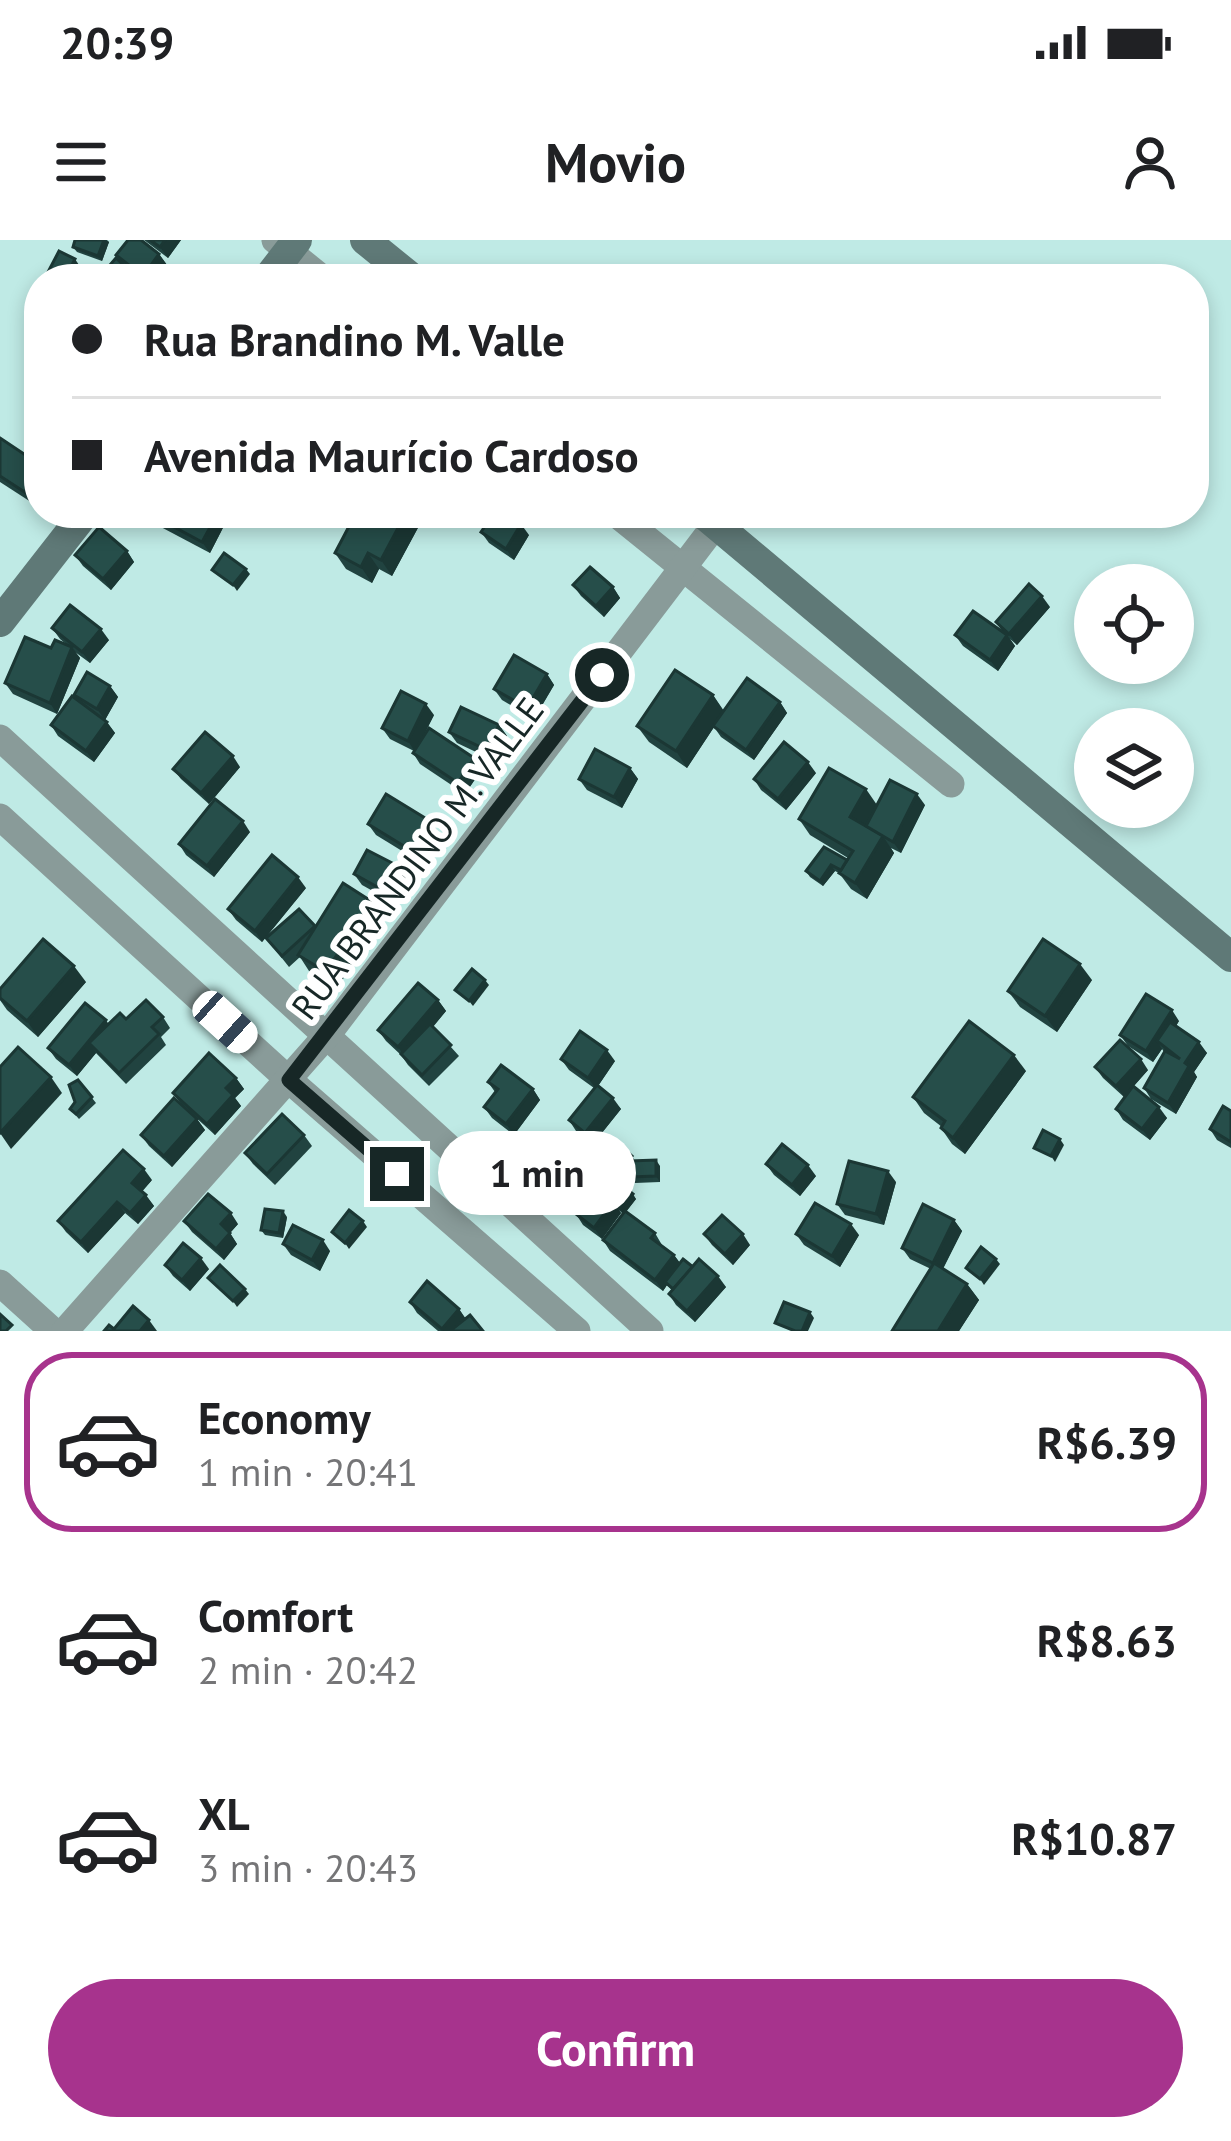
<!DOCTYPE html>
<html lang="en">
<head>
<meta charset="utf-8">
<style>
  body { margin:0; font-family:"PT Sans",sans-serif; background:#f6f6f6; color:#202124; height:100vh; display:flex; flex-direction:column; font-size:45px; white-space:nowrap }
  * { box-sizing:border-box; margin:0 }
  p { font-size:39px; color:#757577 }
  .icon { flex:none; width:66px; height:66px; fill:none; stroke:currentColor; stroke-width:2; stroke-linecap:round; stroke-linejoin:round }
  .map { position:relative; height:1091px; overflow:hidden }
  .details { display:flex; flex-direction:column; background:#fff; flex:1 }
  .details>* { flex:none }
  .guide { position:absolute; left:24px; top:24px; width:1185px; height:264px; border-radius:48px; box-shadow:0 6px 18px #0003; display:grid; align-content:center; height:264px; padding:0 48px; background:#fff }
  .controls { position:absolute; left:1074px; top:324px; display:grid; gap:24px }
  .controls a { display:grid; place-items:center; width:120px; height:120px; border-radius:50%; background:#fff; box-shadow:0 6px 18px #0003; font-size:60px }
  .end { position:absolute; width:54px; height:54px; margin:-27px; border:15px solid #172726; background:#fff; box-shadow:0 0 0 6px #fff }
  .from { border-radius:50% }
  .bubble { position:absolute; height:84px; border-radius:42px; background:#fff; box-shadow:0 6px 18px #0003; font-size:39px; font-weight:800; line-height:84px; text-align:center }
  .car { position:absolute; width:36px; height:72px; margin:-36px -18px; border-radius:15px; box-shadow:0 0 9px 3px #0007; background:linear-gradient(#fff 24%,#345 0 40%,#fff 0 76%,#345 0 86%,#fff 0) }
  .guide b { display:flex; align-items:center; gap:42px; height:114px; font-size:45px }
  .guide b+b { border-top:3px solid #e0e0e0 }
  .guide i { width:30px; height:30px; background:#202124 }
  ul { padding:21px 0 0; list-style:none }
  li { display:flex; align-items:center; gap:36px; height:180px; margin:0 24px 18px; padding:0 24px; border:6px solid transparent; border-radius:48px }
  li div { flex:1 }
  li b { display:block; font-size:45px }
  li em { font-style:normal; font-weight:800 }
  li.on { border-color:#a7338d }
  li>.icon { width:108px; height:108px; stroke-width:1.5 }
  .primary-button { display:flex; gap:24px; margin-top:auto; padding:24px 48px }
  .primary-button a { flex:1; height:138px; border-radius:72px; background:#a7338d; color:#fff; font-size:48px; font-weight:800; line-height:138px; text-align:center }
  .status { display:flex; justify-content:space-between; align-items:center; height:84px; padding:0 60px; background:#fff; direction:ltr }
  .status svg { height:33px; fill:currentColor }
  header { display:flex; justify-content:space-between; align-items:center; height:156px; padding:0 48px; background:#fff; font-size:54px; font-weight:800 }
  .map>svg:first-child { display:block }
  .lines { fill:none; stroke-linecap:round; stroke-linejoin:round }
  .street { stroke:#899b99; stroke-width:27 }
  .secondary { stroke:#5f7977; stroke-width:30 }
  .wall { fill:#214340 }
  .shaded-wall { fill:#1b3734 }
  .building { fill:#264e4a; stroke:#1b3734; stroke-width:3 }
  .route { stroke:#172726; stroke-width:15 }
  .labels { text-anchor:middle; dominant-baseline:central; stroke-width:12; stroke-linejoin:round; paint-order:stroke }
  .street-label { font-size:36px; fill:#172726; stroke:#fff }
</style>
</head>
<body>
<div class="status"><b>20:39</b><svg viewBox="0 0 49 12"><path d="M0 12V9h3v3zM5 12V6h3v6zM10 12V3h3v9zM15 12V0h3v12zM26 1h20v11H26zM47 4h2v5h-2z"/></svg></div>
<header><svg class="icon" aria-label="menu" viewBox="0 0 24 24"><path d="M4 6h16M4 12h16M4 18h16"/></svg>Movio<svg class="icon" aria-label="person" viewBox="0 0 24 24"><circle cx="12" cy="8" r="4"/><path d="M4 21q1-7 8-7t8 7"/></svg></header>
<div class="map">
<svg width="1231" height="1091" viewBox="0 0 1231 1091">
  <rect width="100%" height="100%" fill="#bfeae5"/>
  <g class="lines">
    <g class="street">
      <polyline points="275,0 323,39"/>
      <polyline points="615,273 951,544"/>
      <polyline points="0,498 650,1091"/>
      <polyline points="0,577 289,840 577,1091"/>
      <polyline points="0,1043 53,1091"/>
      <polyline points="65,1091 328,794 716,284"/>
    </g>
    <g class="secondary">
      <polyline points="365,0 413,39"/>
      <polyline points="267,39 297,0"/>
      <polyline points="702,273 1231,717"/>
      <polyline points="0,382 85,273"/>
    </g>
  </g>
  <g class="wall">
    <polygon points="75,0 107,0 109,2 102,21 77,12 73,7"/>
    <polygon points="144,0 181,0 168,18"/>
    <polygon points="159,14 167,25 156,39 140,39 121,23 116,15"/>
    <polygon points="0,198 39,224 39,257 34,264 0,242"/>
    <polygon points="152,275 228,278 210,313 159,286"/>
    <polygon points="420,284 392,336 379,329 372,343 346,329 335,313"/>
    <polygon points="481,292 529,295 514,320 489,303"/>
    <polygon points="127,311 134,322 111,350 83,326 75,315"/>
    <polygon points="573,345 613,347 620,358 604,377 581,356"/>
    <polygon points="1050,367 1017,405 1010,399 1015,406 998,431 963,406 955,395 1002,391 996,382"/>
    <polygon points="52,388 109,400 90,423 75,412 80,418 57,474 13,454 5,443 51,408 67,405 60,399"/>
    <polygon points="547,434 554,445 534,479 502,460 494,449"/>
    <polygon points="110,446 118,457 105,480 115,493 94,522 58,496 51,485 74,455"/>
    <polygon points="713,455 724,471 780,462 787,473 754,520 721,497 714,487 687,528 649,502 637,486"/>
    <polygon points="434,475 421,501 474,518 482,529 465,554 420,524 413,513 414,511 390,499 382,488"/>
    <polygon points="499,485 507,496 495,521 457,503 449,492"/>
    <polygon points="240,527 209,564 181,539 173,529"/>
    <polygon points="630,528 638,539 622,568 587,550 579,539"/>
    <polygon points="816,533 786,570 761,550 754,539"/>
    <polygon points="877,565 925,565 901,613 891,608 894,613 867,659 851,649 839,633 835,631 823,646 810,637 806,631 848,618 810,595 799,579"/>
    <polygon points="368,584 438,592 420,622 376,595"/>
    <polygon points="250,592 214,637 186,615 179,604"/>
    <polygon points="404,629 411,640 398,665 362,645 354,634"/>
    <polygon points="306,648 262,702 236,680 228,669"/>
    <polygon points="371,661 383,677 337,748 309,731 300,717 289,727 266,698 315,687"/>
    <polygon points="1092,740 1057,792 1020,767 1008,751"/>
    <polygon points="86,742 38,797 7,770 0,760 0,749"/>
    <polygon points="438,760 446,771 433,787 459,816 429,846 408,825 401,815 386,801 378,790"/>
    <polygon points="163,777 170,788 161,797 166,805 126,844 96,813 77,836 56,819 48,808 108,784 126,779"/>
    <polygon points="1179,781 1176,786 1207,813 1194,832 1197,837 1176,874 1151,859 1144,848 1164,812 1162,809 1153,822 1128,806 1120,795"/>
    <polygon points="561,819 615,821 598,846 621,869 593,904 576,891 569,880 594,848 569,830"/>
    <polygon points="1095,827 1148,830 1133,847 1167,878 1150,900 1123,880 1116,869 1124,857 1103,838"/>
    <polygon points="1026,831 965,914 952,904 941,888 942,887 924,873 913,857"/>
    <polygon points="236,838 244,849 235,858 241,866 215,895 181,864 173,853"/>
    <polygon points="78,840 96,863 79,879 70,869 75,862"/>
    <polygon points="488,842 533,849 540,860 514,895 492,878 484,867 495,852"/>
    <polygon points="1231,871 1231,908 1217,900 1210,889"/>
    <polygon points="197,879 205,890 172,927 149,906 141,895"/>
    <polygon points="304,895 312,906 275,945 253,924 245,913"/>
    <polygon points="632,916 635,921 660,926 660,942 635,943 631,937 630,927 617,941 636,959 626,972 655,993 662,1005 674,1015 680,1023 693,1027 726,1047 695,1082 676,1065 669,1054 672,1050 667,1045 663,1051 610,1011 603,1000 623,974 618,969 621,973 602,999 583,985 576,974 617,941 602,925"/>
    <polygon points="587,922 551,965 531,948 524,937"/>
    <polygon points="766,924 816,936 800,956 774,935"/>
    <polygon points="152,940 142,951 154,966 138,984 125,973 88,1013 66,992 58,981"/>
    <polygon points="896,942 884,985 845,975 837,964"/>
    <polygon points="287,977 283,998 265,995 261,990"/>
    <polygon points="954,980 962,991 943,1029 967,1044 979,1060 959,1091 892,1091 931,1029 910,1019 902,1008"/>
    <polygon points="184,981 238,984 230,993 237,1004 224,1020 192,992"/>
    <polygon points="704,994 750,1005 733,1025 712,1005"/>
    <polygon points="796,994 859,995 840,1027 804,1005"/>
    <polygon points="283,1004 330,1011 320,1031 291,1015"/>
    <polygon points="165,1025 209,1029 190,1051 173,1036"/>
    <polygon points="410,1062 459,1069 466,1079 483,1091 438,1091 417,1073"/>
  </g>
  <g class="shaded-wall">
    <polygon points="104,0 109,2 102,21 98,16"/>
    <polygon points="165,0 181,0 168,18 160,7"/>
    <polygon points="159,14 167,25 156,39 145,39 143,36"/>
    <polygon points="75,19 79,25 71,39 65,39"/>
    <polygon points="39,234 39,257 34,264 26,253"/>
    <polygon points="218,273 225,273 228,278 210,313 202,302"/>
    <polygon points="406,273 412,273 420,284 392,336 381,320"/>
    <polygon points="467,273 479,273 473,282"/>
    <polygon points="521,284 529,295 514,320 506,309"/>
    <polygon points="127,311 134,322 111,350 103,339"/>
    <polygon points="368,313 379,329 372,343 361,327"/>
    <polygon points="246,329 250,334 237,351 233,345"/>
    <polygon points="613,347 620,358 604,377 596,366"/>
    <polygon points="1042,356 1050,367 1017,405 1009,394"/>
    <polygon points="101,389 109,400 90,423 82,412"/>
    <polygon points="1007,395 1015,406 998,431 990,420"/>
    <polygon points="72,407 80,418 57,474 50,463"/>
    <polygon points="547,434 554,445 534,479 527,468"/>
    <polygon points="110,446 118,457 105,480 97,469"/>
    <polygon points="713,455 724,472 687,528 676,511"/>
    <polygon points="780,462 787,473 754,520 746,510"/>
    <polygon points="426,464 434,475 415,512 408,501"/>
    <polygon points="107,482 115,493 94,522 86,511"/>
    <polygon points="499,485 507,496 495,521 487,510"/>
    <polygon points="233,516 240,527 209,564 201,553"/>
    <polygon points="474,518 482,529 465,554 458,543"/>
    <polygon points="808,522 816,533 786,570 778,559"/>
    <polygon points="630,528 638,539 622,568 614,557"/>
    <polygon points="866,549 877,565 861,593 850,577"/>
    <polygon points="917,554 925,565 901,613 893,602"/>
    <polygon points="243,581 250,592 214,637 207,626"/>
    <polygon points="430,581 438,592 420,622 412,611"/>
    <polygon points="883,596 894,613 867,659 855,643"/>
    <polygon points="831,625 835,631 823,646 820,641"/>
    <polygon points="404,629 411,640 398,665 390,654"/>
    <polygon points="298,637 306,648 262,702 255,691"/>
    <polygon points="371,661 383,677 337,748 326,732"/>
    <polygon points="1080,724 1092,740 1057,792 1045,776"/>
    <polygon points="74,726 86,742 38,797 27,781"/>
    <polygon points="485,740 489,745 473,766 469,761"/>
    <polygon points="438,760 446,771 406,818 398,807"/>
    <polygon points="1172,770 1179,781 1163,806 1157,801 1162,809 1153,822 1146,811"/>
    <polygon points="106,780 113,791 89,803 96,813 77,836 69,825"/>
    <polygon points="1199,802 1207,813 1194,832 1197,837 1176,874 1168,863 1185,823"/>
    <polygon points="607,810 615,821 596,849 588,838"/>
    <polygon points="1014,815 1026,831 965,914 953,898"/>
    <polygon points="1141,819 1148,830 1124,857 1116,846"/>
    <polygon points="51,837 62,853 11,909 0,893"/>
    <polygon points="236,838 244,849 235,858 241,866 215,895 207,884 226,848"/>
    <polygon points="533,849 540,860 514,895 506,884"/>
    <polygon points="613,858 621,869 593,904 585,893"/>
    <polygon points="1159,867 1167,878 1150,900 1142,889"/>
    <polygon points="197,879 205,890 172,927 164,916"/>
    <polygon points="1060,899 1064,905 1055,922 1051,916"/>
    <polygon points="580,911 587,922 551,965 544,954"/>
    <polygon points="656,920 660,926 660,942 656,936"/>
    <polygon points="808,925 816,936 800,956 792,945"/>
    <polygon points="144,929 152,940 140,954 132,943"/>
    <polygon points="888,931 896,942 884,985 876,974"/>
    <polygon points="633,954 636,959 624,974 620,969"/>
    <polygon points="146,955 154,966 138,984 130,973"/>
    <polygon points="117,962 125,973 88,1013 81,1002"/>
    <polygon points="613,962 621,973 602,999 594,988"/>
    <polygon points="283,971 287,977 283,998 279,993"/>
    <polygon points="231,973 238,984 230,993 237,1004 224,1020 216,1009 221,984"/>
    <polygon points="954,980 962,991 940,1034 933,1023"/>
    <polygon points="363,981 367,987 349,1009 345,1003"/>
    <polygon points="851,984 859,995 840,1027 832,1016"/>
    <polygon points="743,994 750,1005 733,1025 725,1014"/>
    <polygon points="323,1000 330,1011 320,1031 312,1020"/>
    <polygon points="674,1015 682,1026 665,1042 667,1045 663,1051 655,1040"/>
    <polygon points="201,1018 209,1029 190,1051 182,1040"/>
    <polygon points="996,1019 1000,1024 984,1045 980,1039"/>
    <polygon points="718,1036 726,1047 695,1082 687,1071"/>
    <polygon points="967,1044 979,1060 959,1091 938,1091"/>
    <polygon points="245,1049 249,1054 237,1067 233,1061"/>
    <polygon points="459,1069 466,1080 457,1091 443,1091 442,1089"/>
    <polygon points="810,1072 814,1078 808,1091 802,1091"/>
    <polygon points="149,1080 157,1091 140,1091"/>
  </g>
  <g class="building">
    <polygon points="75,0 104,0 98,16 73,7"/>
    <polygon points="128,0 141,0 159,14 143,36 116,15"/>
    <polygon points="150,0 165,0 160,7"/>
    <polygon points="59,11 75,19 65,39 51,39 46,36"/>
    <polygon points="116,18 135,36 132,39 98,39"/>
    <polygon points="0,198 39,224 39,234 26,253 0,236"/>
    <polygon points="152,273 218,273 202,302 152,275"/>
    <polygon points="356,273 406,273 381,320 368,313 361,327 335,313"/>
    <polygon points="494,273 504,273 521,284 506,309 481,292"/>
    <polygon points="99,287 127,311 103,339 75,315"/>
    <polygon points="224,313 246,329 233,345 212,330"/>
    <polygon points="590,327 613,347 596,366 573,345"/>
    <polygon points="1029,344 1042,356 1009,394 996,382"/>
    <polygon points="70,365 101,389 82,412 52,388"/>
    <polygon points="973,371 1007,395 990,420 955,395"/>
    <polygon points="25,397 51,408 55,400 72,407 50,463 5,443"/>
    <polygon points="514,415 547,434 527,468 494,449"/>
    <polygon points="675,430 713,455 676,511 637,486"/>
    <polygon points="87,432 110,446 97,469 74,455"/>
    <polygon points="747,438 780,462 746,510 713,486"/>
    <polygon points="401,451 426,464 408,501 382,488"/>
    <polygon points="72,456 107,482 86,511 51,485"/>
    <polygon points="461,467 499,485 487,510 449,492"/>
    <polygon points="429,488 474,518 458,543 413,513"/>
    <polygon points="205,492 233,516 201,553 173,529"/>
    <polygon points="784,502 808,522 778,559 754,539"/>
    <polygon points="595,509 630,528 614,557 579,539"/>
    <polygon points="829,528 866,549 850,577 883,596 855,643 839,633 853,611 799,579"/>
    <polygon points="890,540 917,554 893,602 866,586"/>
    <polygon points="386,554 430,581 412,611 368,584"/>
    <polygon points="215,559 243,581 207,626 179,604"/>
    <polygon points="824,607 847,620 841,630 831,625 820,641 806,631"/>
    <polygon points="367,610 404,629 390,654 354,634"/>
    <polygon points="272,615 298,637 255,691 228,669"/>
    <polygon points="343,643 371,661 326,732 298,715"/>
    <polygon points="299,669 315,686 282,716 266,698"/>
    <polygon points="43,699 74,726 27,781 0,758 0,749"/>
    <polygon points="1043,699 1080,724 1045,776 1008,751"/>
    <polygon points="472,729 485,740 469,761 455,750"/>
    <polygon points="418,743 438,760 398,807 378,790"/>
    <polygon points="1146,754 1172,770 1146,811 1120,795"/>
    <polygon points="146,760 163,777 152,787 159,794 119,833 89,803 120,773 126,779"/>
    <polygon points="85,763 106,780 69,825 48,808"/>
    <polygon points="969,781 1014,815 953,898 941,888 945,881 913,857"/>
    <polygon points="1170,782 1199,802 1185,823 1189,826 1168,863 1144,848 1165,811 1180,819 1157,801"/>
    <polygon points="430,784 451,805 422,835 401,814"/>
    <polygon points="580,791 607,810 588,838 561,819"/>
    <polygon points="1120,800 1141,819 1116,846 1095,827"/>
    <polygon points="18,807 51,837 0,893 0,827"/>
    <polygon points="209,813 236,838 226,848 233,855 207,884 173,853"/>
    <polygon points="501,825 533,849 506,884 484,867 498,849 488,842"/>
    <polygon points="78,840 92,857 76,874 70,869 75,862 69,845"/>
    <polygon points="597,845 613,858 585,893 569,880"/>
    <polygon points="1133,846 1159,867 1142,889 1116,869"/>
    <polygon points="174,858 197,879 164,916 141,895"/>
    <polygon points="1223,866 1231,871 1231,902 1210,889"/>
    <polygon points="282,874 304,895 267,934 245,913"/>
    <polygon points="1043,890 1060,899 1051,916 1034,908"/>
    <polygon points="560,894 580,911 544,954 524,937"/>
    <polygon points="782,904 808,925 792,945 766,924"/>
    <polygon points="620,905 632,916 613,936 602,925"/>
    <polygon points="123,910 144,929 132,943 146,955 130,973 117,962 81,1002 58,981"/>
    <polygon points="656,920 656,936 631,937 630,921"/>
    <polygon points="849,921 888,931 876,974 837,964"/>
    <polygon points="613,938 633,954 620,969 601,953"/>
    <polygon points="594,949 613,962 594,988 576,974"/>
    <polygon points="208,954 231,973 221,984 230,993 216,1009 184,981"/>
    <polygon points="815,963 851,984 832,1016 796,994"/>
    <polygon points="923,964 954,980 933,1023 902,1008"/>
    <polygon points="265,969 283,971 279,993 261,990"/>
    <polygon points="349,970 363,981 345,1003 332,992"/>
    <polygon points="625,971 655,993 651,998 674,1015 655,1040 603,1000"/>
    <polygon points="722,975 743,994 725,1014 704,994"/>
    <polygon points="293,985 323,1000 312,1020 283,1004"/>
    <polygon points="183,1003 201,1018 182,1040 165,1025"/>
    <polygon points="981,1007 996,1019 980,1039 966,1028"/>
    <polygon points="683,1019 693,1027 673,1049 665,1042"/>
    <polygon points="699,1019 718,1036 687,1071 669,1054"/>
    <polygon points="934,1023 967,1044 938,1091 892,1091"/>
    <polygon points="220,1025 245,1049 233,1061 208,1038"/>
    <polygon points="427,1041 459,1069 442,1089 410,1062"/>
    <polygon points="784,1062 810,1072 802,1091 795,1091 775,1083"/>
    <polygon points="133,1066 149,1080 140,1091 104,1091 109,1085 114,1089"/>
    <polygon points="0,1074 12,1085 6,1091 0,1091"/>
    <polygon points="470,1075 483,1091 450,1091"/>
  </g>
  <g class="lines">
    <polyline class="route" points="397,934 289,840 602,435"/>
  </g>
  <g class="labels">
    <g class="street-label">
      <text transform="translate(417 618) rotate(-53)">RUA BRANDINO M. VALLE</text>
    </g>
  </g>
</svg>
<div class="controls">
<a><svg class="icon" aria-label="locate" viewBox="0 0 24 24"><circle cx="12" cy="12" r="6"/><path d="M12 2v4M12 18v4M2 12h4M18 12h4"/></svg></a>
<a><svg class="icon" aria-label="layers" viewBox="0 0 24 24"><path d="M12 4l9 5-9 5-9-5zM3 14l9 5 9-5"/></svg></a>
</div>
<i class="end from" style="left:602px;top:435px"></i>
<i class="end" style="left:397px;top:934px"></i>
<div class="bubble" style="left:438px;top:891px;width:198px">1 min</div>
<i class="car" style="left:225px;top:782px;rotate:132deg"></i>
<div class="guide">
<b><i class="from"></i>Rua Brandino M. Valle</b>
<b><i></i>Avenida Maurício Cardoso</b>
</div>
</div>
<section class="details">
<ul>
<li class="on"><svg class="icon" aria-label="car" viewBox="0 0 24 24"><path d="M5 17H2v-5l4-1 3-4h7l3 4 3 1v5h-3M9 17h6M6 11h13"/><circle cx="7" cy="17" r="2"/><circle cx="17" cy="17" r="2"/></svg><div><b>Economy</b><p>1 min · 20:41</p></div><em>R$6.39</em></li>
<li><svg class="icon" aria-label="car" viewBox="0 0 24 24"><path d="M5 17H2v-5l4-1 3-4h7l3 4 3 1v5h-3M9 17h6M6 11h13"/><circle cx="7" cy="17" r="2"/><circle cx="17" cy="17" r="2"/></svg><div><b>Comfort</b><p>2 min · 20:42</p></div><em>R$8.63</em></li>
<li><svg class="icon" aria-label="car" viewBox="0 0 24 24"><path d="M5 17H2v-5l4-1 3-4h7l3 4 3 1v5h-3M9 17h6M6 11h13"/><circle cx="7" cy="17" r="2"/><circle cx="17" cy="17" r="2"/></svg><div><b>XL</b><p>3 min · 20:43</p></div><em>R$10.87</em></li>
</ul>
<div class="primary-button"><a>Confirm</a></div>
</section>
</body>
</html>
